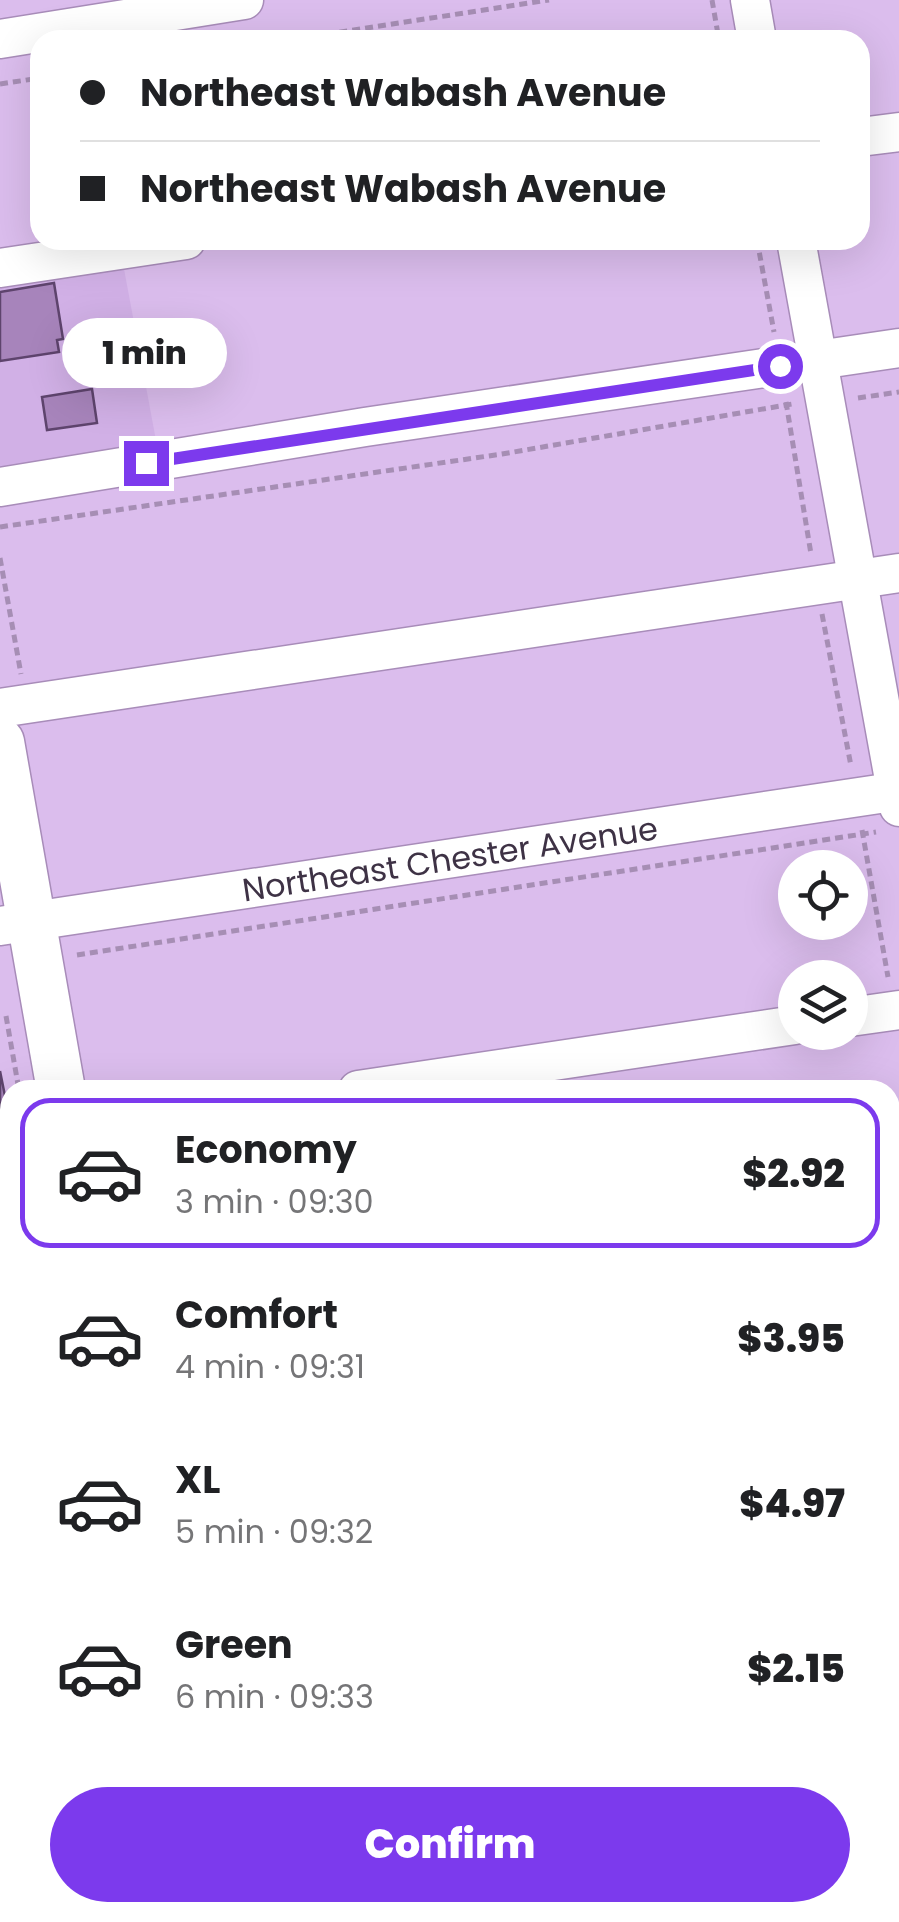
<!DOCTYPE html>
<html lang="en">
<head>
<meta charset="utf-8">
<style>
  body { margin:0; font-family:Poppins,sans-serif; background:#f2f2f2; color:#202124; height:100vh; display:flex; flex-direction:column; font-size:38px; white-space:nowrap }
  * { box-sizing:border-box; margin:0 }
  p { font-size:32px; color:#757577 }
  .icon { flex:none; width:55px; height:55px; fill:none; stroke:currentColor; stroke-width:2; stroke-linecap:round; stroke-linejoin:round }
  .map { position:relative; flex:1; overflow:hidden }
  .drawer { position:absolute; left:0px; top:1080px; width:900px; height:842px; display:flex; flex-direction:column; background:#fff; border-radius:30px 30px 0 0; box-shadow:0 10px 40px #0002 }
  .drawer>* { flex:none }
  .banner { position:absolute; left:30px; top:30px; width:840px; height:220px; border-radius:30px; box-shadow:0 10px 40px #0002; display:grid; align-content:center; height:220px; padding:0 50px; background:#fff }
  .buttons { position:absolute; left:778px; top:850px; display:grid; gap:20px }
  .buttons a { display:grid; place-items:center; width:90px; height:90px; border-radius:50%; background:#fff; box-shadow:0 10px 40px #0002; font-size:50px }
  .end { position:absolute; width:45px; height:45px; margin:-22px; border:12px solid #7c3aed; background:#fff; box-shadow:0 0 0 5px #fff }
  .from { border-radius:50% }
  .bubble { position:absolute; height:70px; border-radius:35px; background:#fff; box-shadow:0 10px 40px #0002; font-size:32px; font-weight:800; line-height:70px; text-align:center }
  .banner b { display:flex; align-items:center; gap:35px; height:95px; font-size:38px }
  .banner b+b { border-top:2px solid #e0e0e0 }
  .banner i { width:25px; height:25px; background:#202124 }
  ul { padding:18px 0 0; list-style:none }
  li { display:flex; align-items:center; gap:30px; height:150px; margin:0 20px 15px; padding:0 30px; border:5px solid transparent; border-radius:30px }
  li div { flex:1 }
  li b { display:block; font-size:38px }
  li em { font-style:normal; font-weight:800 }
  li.active { border-color:#7c3aed }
  li>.icon { width:90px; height:90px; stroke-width:1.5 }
  .cta { display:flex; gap:20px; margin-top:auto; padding:20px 50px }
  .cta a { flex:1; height:115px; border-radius:60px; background:#7c3aed; color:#fff; font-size:40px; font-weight:800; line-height:115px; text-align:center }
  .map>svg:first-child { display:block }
  .built { fill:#d1b0e6 }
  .green { fill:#caa77c }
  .building { fill:#a784bb; stroke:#5e446d; stroke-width:2.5 }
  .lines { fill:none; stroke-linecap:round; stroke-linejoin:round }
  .minor-casing { stroke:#a88cb9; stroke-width:41 }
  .major-casing { stroke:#a88cb9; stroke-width:51 }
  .path { stroke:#a68eb4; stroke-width:5; stroke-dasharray:8 5; stroke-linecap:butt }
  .minor { stroke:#fff; stroke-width:38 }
  .major { stroke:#fff; stroke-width:48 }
  .route { stroke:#7c3aed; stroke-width:12 }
  .labels { text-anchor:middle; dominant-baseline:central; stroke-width:10; stroke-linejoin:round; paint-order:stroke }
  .street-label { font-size:32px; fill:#3e3245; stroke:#dbbded }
</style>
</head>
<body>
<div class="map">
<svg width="899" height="1922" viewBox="0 0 899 1922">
  <rect width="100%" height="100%" fill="#dbbded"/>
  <polygon class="built" points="119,242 158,451 0,472 0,260"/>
  <polygon class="green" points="10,1830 10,1912 175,1913 177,1922 0,1922 0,1831"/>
  <g class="building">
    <polygon points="54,283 63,339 57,340 59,352 0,361 0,292"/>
    <polygon points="92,389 97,423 47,430 42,397"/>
    <polygon points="0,1071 10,1121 10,1132 0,1134"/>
  </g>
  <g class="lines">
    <g class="minor-casing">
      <g id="minor">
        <polyline points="750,0 757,40"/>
        <polyline points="0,39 244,0"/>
        <polyline points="860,137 899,132"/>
        <polyline points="796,240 899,807"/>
        <polyline points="0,268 186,240"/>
        <polyline points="0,487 365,427 899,348"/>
        <polyline points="0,708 899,573"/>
        <path id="s1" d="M0,926L899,791"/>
        <polyline points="850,1017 899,1010"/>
        <polyline points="358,1090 795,1025"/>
        <polyline points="0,1145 10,1144"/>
        <polyline points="890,1241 899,1239"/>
        <polyline points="0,1366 10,1365"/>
        <polyline points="890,1465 899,1464"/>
        <polyline points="0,1587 10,1586"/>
        <polyline points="890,1687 899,1685"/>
        <polyline points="0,1805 10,1803"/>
        <polyline points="890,1907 899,1906"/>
        <polyline points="68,1912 69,1922"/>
        <polyline points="809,1922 862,1912"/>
      </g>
    </g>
    <g class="major-casing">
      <g id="major">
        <polyline points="0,742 61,1090"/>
        <polyline points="201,1912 203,1922"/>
      </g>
    </g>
    <g class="path">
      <polyline points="712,0 719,40"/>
      <polyline points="288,40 549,0"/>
      <polyline points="0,84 40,78"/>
      <polyline points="757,240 774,332"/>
      <polyline points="858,398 899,392"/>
      <polyline points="786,402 811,554"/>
      <polyline points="0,527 502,454 792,404"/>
      <polyline points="0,558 21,674"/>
      <polyline points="822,614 851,766"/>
      <polyline points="862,830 888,977"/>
      <polyline points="77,955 876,832"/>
      <polyline points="6,1016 19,1090"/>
      <polyline points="890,1196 899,1195"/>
      <polyline points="890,1285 899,1284"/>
      <polyline points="0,1329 10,1328"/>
      <polyline points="0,1403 10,1402"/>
      <polyline points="890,1728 899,1727"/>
      <polyline points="0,1881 10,1879"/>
      <polyline points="123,1922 124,1912"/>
    </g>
    <use href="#minor" class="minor"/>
    <use href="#major" class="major"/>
  </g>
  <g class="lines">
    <polyline class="route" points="146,463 780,366"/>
  </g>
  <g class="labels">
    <g class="street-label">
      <text stroke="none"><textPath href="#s1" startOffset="455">Northeast Chester Avenue</textPath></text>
    </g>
  </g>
</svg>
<div class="buttons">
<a><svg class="icon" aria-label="locate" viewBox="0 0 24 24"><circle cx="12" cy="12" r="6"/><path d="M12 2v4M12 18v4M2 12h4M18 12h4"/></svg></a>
<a><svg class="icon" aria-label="layers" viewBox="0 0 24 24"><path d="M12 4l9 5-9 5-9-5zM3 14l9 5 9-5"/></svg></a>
</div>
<i class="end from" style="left:780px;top:366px"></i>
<i class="end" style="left:146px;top:463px"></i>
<div class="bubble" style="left:62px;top:318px;width:165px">1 min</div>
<div class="banner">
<b><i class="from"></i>Northeast Wabash Avenue</b>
<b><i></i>Northeast Wabash Avenue</b>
</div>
<section class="drawer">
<ul>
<li class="active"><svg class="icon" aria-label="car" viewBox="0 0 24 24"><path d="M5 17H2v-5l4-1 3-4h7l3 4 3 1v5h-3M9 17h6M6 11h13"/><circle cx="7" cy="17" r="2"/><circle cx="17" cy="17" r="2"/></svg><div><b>Economy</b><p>3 min · 09:30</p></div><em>$2.92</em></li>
<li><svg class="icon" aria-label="car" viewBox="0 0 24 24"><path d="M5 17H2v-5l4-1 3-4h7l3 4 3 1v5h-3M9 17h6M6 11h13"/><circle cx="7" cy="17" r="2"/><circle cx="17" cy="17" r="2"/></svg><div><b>Comfort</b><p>4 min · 09:31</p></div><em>$3.95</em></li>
<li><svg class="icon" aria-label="car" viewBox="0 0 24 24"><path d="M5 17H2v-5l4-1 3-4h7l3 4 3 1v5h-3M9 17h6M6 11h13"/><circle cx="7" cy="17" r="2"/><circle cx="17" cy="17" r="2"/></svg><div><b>XL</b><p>5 min · 09:32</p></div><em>$4.97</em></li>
<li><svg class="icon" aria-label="car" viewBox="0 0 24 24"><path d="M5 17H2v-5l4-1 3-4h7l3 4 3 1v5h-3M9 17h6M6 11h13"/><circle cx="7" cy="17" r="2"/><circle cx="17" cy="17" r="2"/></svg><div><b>Green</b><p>6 min · 09:33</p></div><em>$2.15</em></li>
</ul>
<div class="cta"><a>Confirm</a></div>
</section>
</div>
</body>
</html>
